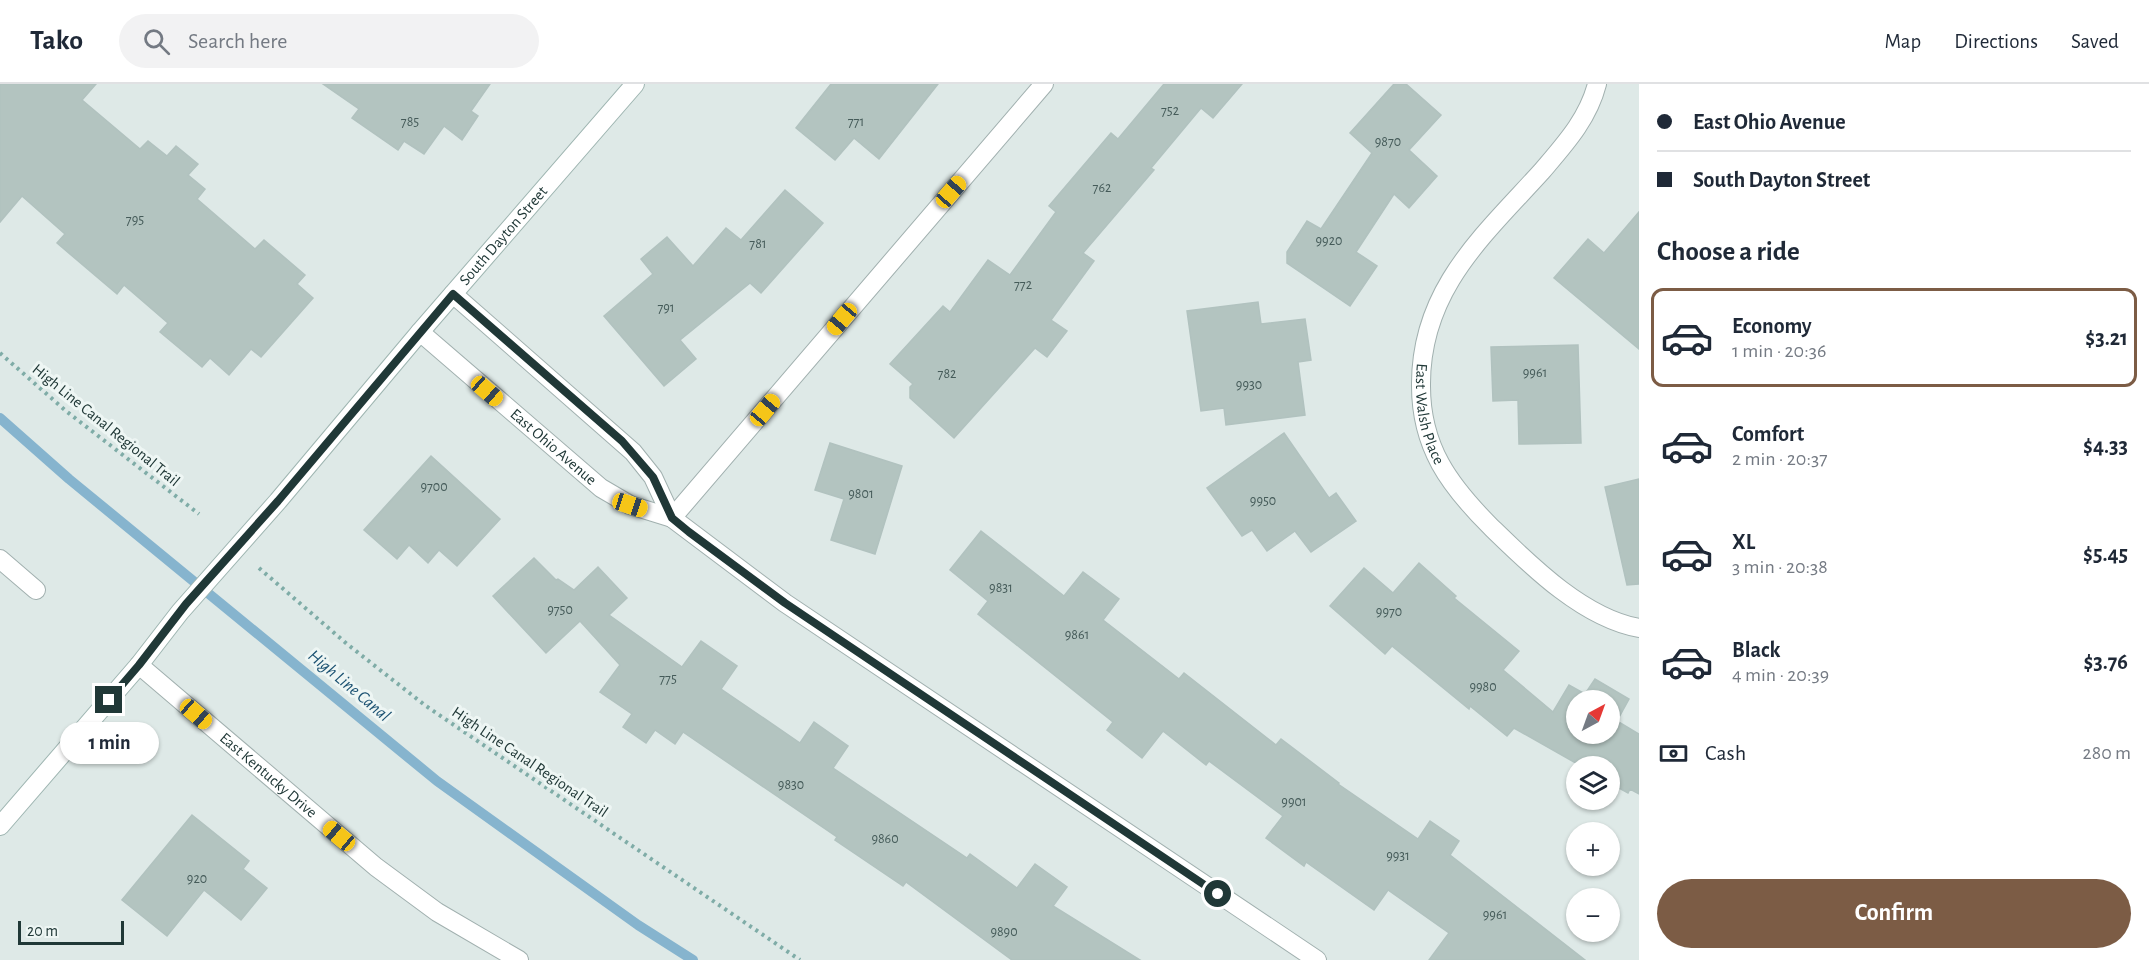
<!DOCTYPE html>
<html lang="en">
<head>
<meta charset="utf-8">
<style>
  body { margin:0; font-family:"Alegreya Sans",sans-serif; background:#f2f2f3; color:#1f2937; height:100vh; display:flex; flex-direction:column; font-size:22px; white-space:nowrap }
  * { box-sizing:border-box; margin:0 }
  p { font-size:20px; color:#747a83 }
  .icon { flex:none; width:33px; height:33px; fill:none; stroke:currentColor; stroke-width:2; stroke-linecap:round; stroke-linejoin:round }
  .map { position:relative; flex:1; overflow:hidden }
  .sheet { display:flex; flex-direction:column; background:#fff; width:510px }
  .sheet>* { flex:none }
  .banner { display:grid; align-content:center; height:132px; padding:0 18px; background:#fff }
  .needle { width:39px; rotate:41deg }
  .tools { position:absolute; left:1566px; top:606px; display:grid; gap:12px }
  .tools a { display:grid; place-items:center; width:54px; height:54px; border-radius:50%; background:#fff; box-shadow:0 2px 4px #0004; font-size:30px }
  .scale { position:absolute; left:18px; bottom:15px; width:106px; box-sizing:border-box; padding-left:6px; border:3px solid #203837; border-top:0; font-size:16px; line-height:21px; white-space:nowrap; color:#203837; -webkit-text-stroke:4px #eef6f4; paint-order:stroke }
  .end { position:absolute; width:27px; height:27px; margin:-14px; border:8px solid #203837; background:#fff; box-shadow:0 0 0 3px #fff }
  .from { border-radius:50% }
  .bubble { position:absolute; height:42px; border-radius:21px; background:#fff; box-shadow:0 2px 4px #0004; font-size:20px; font-weight:700; line-height:42px; text-align:center }
  .car { position:absolute; width:18px; height:36px; margin:-18px -9px; border-radius:8px; box-shadow:0 0 4px 2px #0007; background:linear-gradient(#f5c518 24%,#345 0 40%,#f5c518 0 76%,#345 0 86%,#f5c518 0) }
  .banner b { display:flex; align-items:center; gap:21px; height:57px; font-size:22px }
  .banner b+b { border-top:2px solid #e0e1e3 }
  .banner i { width:15px; height:15px; background:#1f2937 }
  ul { padding:0; list-style:none }
  li { display:flex; align-items:center; gap:18px; height:99px; margin:0 12px 9px; padding:0 6px; border:3px solid transparent; border-radius:12px }
  li div { flex:1 }
  li b { display:block; font-size:22px }
  li em { font-style:normal; font-weight:700 }
  li.current { border-color:#7c5c45 }
  li>.icon { width:54px; height:54px; stroke-width:1.5 }
  h2 { padding:0 18px; font-size:27px; line-height:72px }
  .pay { display:flex; align-items:center; gap:15px; height:66px; padding:0 18px; font-size:22px }
  .pay p { margin-inline-start:auto }
  .primary-button { display:flex; gap:12px; margin-top:auto; padding:12px 18px }
  .primary-button a { flex:1; height:69px; border-radius:36px; background:#7c5c45; color:#fff; font-size:24px; font-weight:700; line-height:69px; text-align:center }
  header { display:flex; align-items:center; gap:36px; box-sizing:border-box; height:84px; padding:0 30px; background:#fff; border-bottom:2px solid #e0e1e3 }
  header strong { font-size:28px }
  nav { display:flex; gap:33px; margin-inline-start:auto; font-size:21px }
  .search { width:420px; height:54px; background:#f2f2f3; display:flex; align-items:center; gap:15px; box-sizing:border-box; padding:0 21px; border-radius:33px; color:#747a83; font-size:22px }
  main { display:flex; flex:1; min-height:0 }
  .map>svg:first-child { display:block }
  .lines { fill:none; stroke-linecap:round; stroke-linejoin:round }
  .stream { stroke:#86b4ce; stroke-width:10 }
  .building { fill:#b3c4c0; stroke:#b1c2bf; stroke-width:1.5; fill-rule:evenodd }
  .street-casing { stroke:#a1b0af; stroke-width:20 }
  .secondary-casing { stroke:#9eb5b1; stroke-width:20 }
  .path { stroke:#7faca7; stroke-width:4; stroke-dasharray:3 4.5; stroke-linecap:butt }
  .street { stroke:#fff; stroke-width:18 }
  .secondary { stroke:#fff; stroke-width:18 }
  .route { stroke:#203837; stroke-width:8 }
  .labels { text-anchor:middle; dominant-baseline:central; stroke-width:6; stroke-linejoin:round; paint-order:stroke }
  .number-label { font-size:14px; fill:#455b59 }
  .street-label { font-size:16px; fill:#203837; stroke:#eef6f4 }
  .water-label { font-size:18px; font-style:italic; fill:#1c5272; stroke:#eef6f4 }
</style>
</head>
<body>
<header>
<strong>Tako</strong>
<div class="search"><svg class="icon" aria-label="search" viewBox="0 0 24 24"><circle cx="10" cy="10" r="6"/><path d="M15 15l6 6"/></svg>Search here</div>
<nav><a>Map</a><a>Directions</a><a>Saved</a></nav>
</header>
<main>
<div class="map">
<svg width="1639" height="876" viewBox="0 0 1639 876">
  <rect width="100%" height="100%" fill="#dee9e7"/>
  <g class="lines">
    <polyline class="stream" points="0,334 69,395 437,697 638,841 693,876"/>
  </g>
  <g class="building">
    <polygon points="0,0 96,0 82,16 140,65 148,57 167,72 176,62 198,80 188,91 205,105 197,115 255,165 264,156 305,191 297,200 313,214 261,273 251,265 229,291 210,274 202,283 160,248 168,239 124,201 117,210 57,159 65,150 22,112 0,138"/>
    <polygon points="323,0 490,0 471,27 478,32 462,56 444,42 424,70 404,57 398,66 352,34 359,25"/>
    <polygon points="831,0 938,0 879,75 854,54 835,76 796,44"/>
    <polygon points="1164,0 1242,0 1213,34 1201,24 1151,84 1154,86 1083,169 1094,177 1051,236 1067,247 1047,273 1035,264 954,354 910,314 910,303 913,300 890,280 943,222 950,228 988,176 1010,191 1056,128 1049,122 1111,49 1118,55"/>
    <polygon points="1394,0 1406,0 1441,31 1409,66 1437,92 1409,124 1394,110 1356,168 1377,182 1350,222 1287,179 1287,168 1307,137 1321,145 1372,69 1350,49"/>
    <polygon points="785,106 823,139 761,209 750,199 680,256 696,275 664,302 604,232 653,190 641,175 667,153 693,182 726,144 741,156"/>
    <polygon points="1639,128 1639,265 1554,194 1588,155 1604,169"/>
    <polygon points="1258,218 1261,240 1305,235 1311,276 1298,278 1305,331 1226,341 1224,324 1201,327 1187,227"/>
    <polygon points="1578,261 1581,359 1519,360 1518,316 1493,317 1491,263"/>
    <polygon points="1284,349 1329,414 1336,409 1356,437 1311,468 1295,447 1267,467 1252,446 1242,452 1207,404"/>
    <polygon points="830,359 902,382 875,470 831,456 844,415 815,406"/>
    <polygon points="431,372 500,435 457,482 439,466 428,479 409,461 397,475 364,446"/>
    <polygon points="1639,395 1639,500 1627,501 1605,403"/>
    <polygon points="981,447 1064,512 1083,488 1119,515 1103,536 1179,595 1184,589 1276,661 1281,655 1339,699 1338,700 1418,755 1430,737 1459,757 1450,771 1585,876 1429,876 1449,849 1388,806 1374,826 1306,778 1304,782 1266,754 1283,732 1209,677 1206,681 1163,647 1142,674 1107,646 1113,638 978,530 988,517 950,486"/>
    <polygon points="534,474 556,496 558,495 574,506 598,483 627,514 609,531 682,583 701,557 737,582 721,605 800,659 814,638 848,662 833,684 967,774 970,770 1017,804 1035,780 1067,803 1053,822 1140,876 1012,876 906,798 903,802 835,756 837,753 683,648 675,660 655,646 646,659 623,643 632,630 600,608 620,581 580,537 546,569 493,512"/>
    <path d="M1419,479L1456,512L1454,514L1519,567L1503,586L1553,628L1569,601L1585,610L1595,595L1629,615L1617,637L1639,650V710L1630,705L1628,709L1610,699V682H1581L1514,644L1507,652L1470,622L1469,625L1392,562L1385,570L1330,522L1364,484L1393,509ZM1576,616H1610V650H1576Z"/>
    <polygon points="192,731 249,777 243,785 267,804 241,836 204,806 167,852 122,816"/>
  </g>
  <g class="lines">
    <g class="street-casing">
      <g id="street">
        <path id="s1" d="M1597,0C1588,35 1565,60 1542,87C1483,152 1420,206 1421,302C1421,363 1449,401 1491,443C1530,481 1583,534 1639,544"/>
        <polyline points="453,210 633,368 653,393 672,434"/>
        <path id="s2" d="M420,248L601,404L630,421L672,434L785,519L1317,876"/>
        <polyline points="672,434 1044,0"/>
        <polyline points="0,475 36,506"/>
        <path id="s3" d="M139,581L376,783L437,828L519,876"/>
      </g>
    </g>
    <g class="secondary-casing">
      <g id="secondary">
        <path id="s4" d="M0,742L139,581L180,528L278,417L420,248L635,0"/>
      </g>
    </g>
    <g class="path">
      <polyline points="0,269 66,327 199,430"/>
      <polyline points="259,484 347,560 426,622 800,876"/>
    </g>
    <use href="#street" class="street"/>
    <use href="#secondary" class="secondary"/>
  </g>
  <g class="lines">
    <polyline class="route" points="109,616 139,581 186,520 278,417 453,210 622,357 653,393 672,434 689,448 785,519 1218,810"/>
  </g>
  <g class="labels">
    <g class="number-label">
      <text x="1170" y="27">752</text>
      <text x="410" y="38">785</text>
      <text x="856" y="38">771</text>
      <text x="1388" y="58">9870</text>
      <text x="1102" y="104">762</text>
      <text x="135" y="136">795</text>
      <text x="1329" y="157">9920</text>
      <text x="758" y="160">781</text>
      <text x="1023" y="201">772</text>
      <text x="666" y="224">791</text>
      <text x="1535" y="289">9961</text>
      <text x="947" y="290">782</text>
      <text x="1249" y="301">9930</text>
      <text x="434" y="403">9700</text>
      <text x="861" y="410">9801</text>
      <text x="1263" y="417">9950</text>
      <text x="1001" y="504">9831</text>
      <text x="560" y="526">9750</text>
      <text x="1389" y="528">9970</text>
      <text x="1077" y="551">9861</text>
      <text x="668" y="595">775</text>
      <text x="1483" y="603">9980</text>
      <text x="791" y="701">9830</text>
      <text x="1294" y="718">9901</text>
      <text x="885" y="755">9860</text>
      <text x="1398" y="772">9931</text>
      <text x="197" y="795">920</text>
      <text x="1495" y="831">9961</text>
      <text x="1004" y="848">9890</text>
    </g>
    <g class="street-label">
      <text stroke="none"><textPath href="#s4" startOffset="776">South Dayton Street</textPath></text>
      <text stroke="none"><textPath href="#s1" startOffset="387">East Walsh Place</textPath></text>
      <text transform="translate(106 341) rotate(39)">High Line Canal Regional Trail</text>
      <text stroke="none"><textPath href="#s2" startOffset="176">East Ohio Avenue</textPath></text>
      <text transform="translate(530 678) rotate(34)">High Line Canal Regional Trail</text>
      <text stroke="none"><textPath href="#s3" startOffset="170">East Kentucky Drive</textPath></text>
    </g>
    <g class="water-label">
      <text transform="translate(349 602) rotate(40)">High Line Canal</text>
    </g>
  </g>
</svg>
<div class="tools">
<a><svg class="needle" viewBox="-14 -14 28 28"><path d="M0-13l5 13h-10z" fill="#e53935"/><path d="M0 13l5-13h-10z" fill="#747a83"/></svg></a>
<a><svg class="icon" aria-label="layers" viewBox="0 0 24 24"><path d="M12 4l9 5-9 5-9-5zM3 14l9 5 9-5"/></svg></a>
<a>+</a>
<a>−</a>
</div>
<div class="scale">20 m</div>
<i class="end from" style="left:1218px;top:810px"></i>
<i class="end" style="left:109px;top:616px"></i>
<div class="bubble" style="left:60px;top:638px;width:99px">1 min</div>
<i class="car" style="left:951px;top:108px;rotate:41deg"></i>
<i class="car" style="left:842px;top:235px;rotate:220deg"></i>
<i class="car" style="left:487px;top:307px;rotate:131deg"></i>
<i class="car" style="left:765px;top:326px;rotate:40deg"></i>
<i class="car" style="left:630px;top:421px;rotate:108deg"></i>
<i class="car" style="left:196px;top:630px;rotate:131deg"></i>
<i class="car" style="left:339px;top:752px;rotate:310deg"></i>
</div>
<section class="sheet">
<div class="banner">
<b><i class="from"></i>East Ohio Avenue</b>
<b><i></i>South Dayton Street</b>
</div>
<h2>Choose a ride</h2>
<ul>
<li class="current"><svg class="icon" aria-label="car" viewBox="0 0 24 24"><path d="M5 17H2v-5l4-1 3-4h7l3 4 3 1v5h-3M9 17h6M6 11h13"/><circle cx="7" cy="17" r="2"/><circle cx="17" cy="17" r="2"/></svg><div><b>Economy</b><p>1 min · 20:36</p></div><em>$3.21</em></li>
<li><svg class="icon" aria-label="car" viewBox="0 0 24 24"><path d="M5 17H2v-5l4-1 3-4h7l3 4 3 1v5h-3M9 17h6M6 11h13"/><circle cx="7" cy="17" r="2"/><circle cx="17" cy="17" r="2"/></svg><div><b>Comfort</b><p>2 min · 20:37</p></div><em>$4.33</em></li>
<li><svg class="icon" aria-label="car" viewBox="0 0 24 24"><path d="M5 17H2v-5l4-1 3-4h7l3 4 3 1v5h-3M9 17h6M6 11h13"/><circle cx="7" cy="17" r="2"/><circle cx="17" cy="17" r="2"/></svg><div><b>XL</b><p>3 min · 20:38</p></div><em>$5.45</em></li>
<li><svg class="icon" aria-label="car" viewBox="0 0 24 24"><path d="M5 17H2v-5l4-1 3-4h7l3 4 3 1v5h-3M9 17h6M6 11h13"/><circle cx="7" cy="17" r="2"/><circle cx="17" cy="17" r="2"/></svg><div><b>Black</b><p>4 min · 20:39</p></div><em>$3.76</em></li>
</ul>
<div class="pay"><svg class="icon" aria-label="cash" viewBox="0 0 24 24"><path d="M3 7h18v10H3z"/><circle cx="12" cy="12" r="2"/></svg>Cash<p>280 m</p></div>
<div class="primary-button"><a>Confirm</a></div>
</section>
</main>
</body>
</html>
